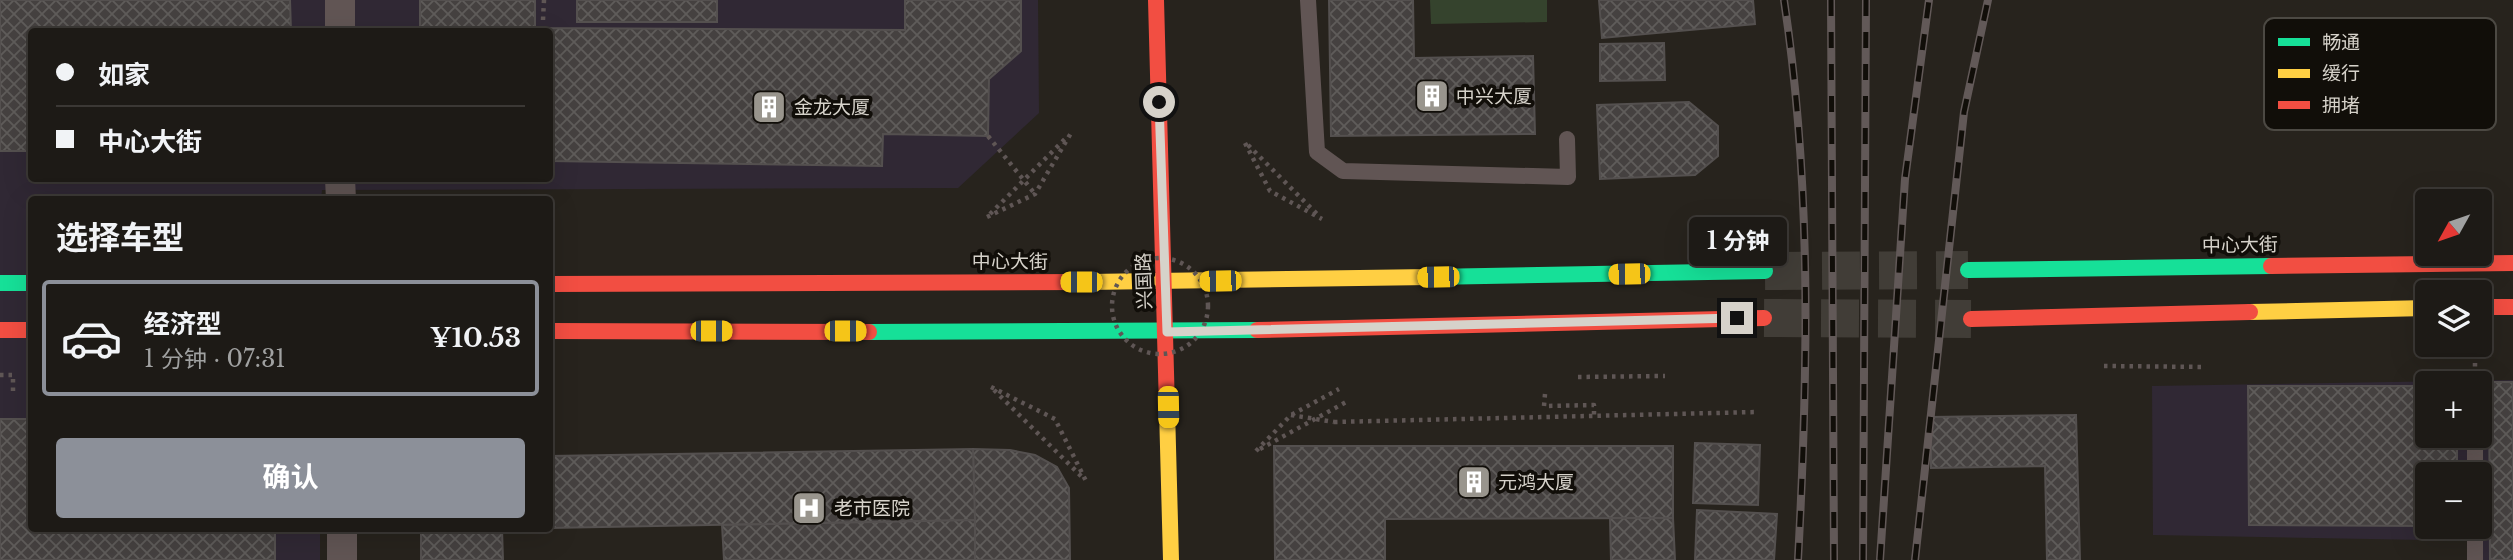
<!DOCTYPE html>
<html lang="zh">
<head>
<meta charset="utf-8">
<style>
  body { margin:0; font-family:"Libre Baskerville","Noto Sans SC",serif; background:#25231f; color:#f1f3f6; height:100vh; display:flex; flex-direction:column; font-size:26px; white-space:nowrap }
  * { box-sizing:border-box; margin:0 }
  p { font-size:23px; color:#a0a1a1 }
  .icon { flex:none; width:38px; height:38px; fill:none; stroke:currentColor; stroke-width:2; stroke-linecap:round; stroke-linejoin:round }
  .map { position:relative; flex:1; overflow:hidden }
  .panel { position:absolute; left:28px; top:196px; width:525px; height:336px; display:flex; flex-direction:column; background:#1d1a16; border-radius:7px; box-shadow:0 7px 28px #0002,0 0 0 2px #3b3835 }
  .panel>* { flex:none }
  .banner { position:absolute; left:28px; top:28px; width:525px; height:154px; border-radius:7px; box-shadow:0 7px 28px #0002,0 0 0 2px #3b3835; display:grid; align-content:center; height:154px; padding:0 28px; background:#1d1a16 }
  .needle { width:46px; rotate:230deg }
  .buttons { position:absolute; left:2415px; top:189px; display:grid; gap:14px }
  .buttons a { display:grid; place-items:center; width:77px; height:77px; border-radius:7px; background:#1d1a16; box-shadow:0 7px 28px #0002,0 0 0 2px #3b3835; font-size:35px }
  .end { position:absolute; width:32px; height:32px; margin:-16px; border:9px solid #d6d2ca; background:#111; box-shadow:0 0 0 4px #111 }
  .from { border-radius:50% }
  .bubble { position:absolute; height:49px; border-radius:7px; background:#1d1a16; box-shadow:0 7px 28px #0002,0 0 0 2px #3b3835; font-size:23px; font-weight:700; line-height:49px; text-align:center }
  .car { position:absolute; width:21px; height:42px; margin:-21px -10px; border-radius:9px; box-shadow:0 0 5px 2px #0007; background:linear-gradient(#f5c518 24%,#345 0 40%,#f5c518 0 76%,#345 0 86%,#f5c518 0) }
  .banner b { display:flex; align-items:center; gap:24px; height:66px; font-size:26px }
  .banner b+b { border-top:2px solid #3b3835 }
  .banner i { width:18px; height:18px; background:#f1f3f6 }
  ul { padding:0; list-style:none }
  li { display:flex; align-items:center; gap:21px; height:116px; margin:0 14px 10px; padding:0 14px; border:4px solid transparent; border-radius:7px }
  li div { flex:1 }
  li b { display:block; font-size:26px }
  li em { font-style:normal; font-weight:700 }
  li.selected { border-color:#8c9099 }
  li>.icon { width:63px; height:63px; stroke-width:1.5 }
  h2 { padding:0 28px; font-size:32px; line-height:84px }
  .button { display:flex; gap:14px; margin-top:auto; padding:14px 28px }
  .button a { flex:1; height:80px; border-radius:7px; background:#8c9099; color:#fff; font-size:28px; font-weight:700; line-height:80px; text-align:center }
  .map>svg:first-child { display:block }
  .commercial { fill:#302834; fill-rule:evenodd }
  .green { fill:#35432d }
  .building { fill:url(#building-cross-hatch); stroke:#54504f; stroke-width:2 }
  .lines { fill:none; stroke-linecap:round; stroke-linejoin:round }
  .secondary-tunnel { stroke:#413d37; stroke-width:38; stroke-dasharray:38 19; stroke-linecap:butt }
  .path { stroke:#5f5655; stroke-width:4.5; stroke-dasharray:3.5 5; stroke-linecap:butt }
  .lane { stroke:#615554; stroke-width:16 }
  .street { stroke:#615554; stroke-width:30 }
  .fast { stroke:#16e098; stroke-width:16 }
  .slow { stroke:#ffcf43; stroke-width:16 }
  .jam { stroke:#f24e42; stroke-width:16 }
  .rail-casing { stroke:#625958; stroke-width:8 }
  .rail { stroke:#110e09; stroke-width:5; stroke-dasharray:16; stroke-linecap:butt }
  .path-bridge { stroke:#5f5655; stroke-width:4.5; stroke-dasharray:3.5 5; stroke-linecap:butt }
  .route { stroke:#d6d2ca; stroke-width:9 }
  .labels { text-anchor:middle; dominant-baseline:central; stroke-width:7; stroke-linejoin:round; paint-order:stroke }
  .poi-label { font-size:19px; fill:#d6d2ca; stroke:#110e09; text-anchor:start }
  .street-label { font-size:19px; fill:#d6d2ca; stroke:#110e09 }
  .key { fill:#110e09; stroke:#4c4943; stroke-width:2 }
  .key-label { font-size:19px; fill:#d6d2ca }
</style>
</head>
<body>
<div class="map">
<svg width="2513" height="560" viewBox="0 0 2513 560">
  <defs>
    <pattern id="building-cross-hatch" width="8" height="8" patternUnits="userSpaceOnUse" patternTransform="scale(1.75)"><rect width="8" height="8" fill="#454140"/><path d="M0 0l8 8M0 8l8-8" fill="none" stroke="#5f5c5a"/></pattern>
  </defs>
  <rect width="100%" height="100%" fill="#27231d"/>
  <g class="commercial">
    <path d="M0,0H1038L1039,113L958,188L322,190L321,200H32V528L320,529V560H0ZM32,32H550V178H32Z"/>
    <path d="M2513,380V560H2480V541L2153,535L2152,386ZM2427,383H2480V436H2427ZM2427,474H2480V527H2427Z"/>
  </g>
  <polygon class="green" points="1430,0 1547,0 1547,22 1431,24"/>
  <g class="building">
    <polygon points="0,0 290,0 291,32 32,32 32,151 0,151"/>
    <polygon points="420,0 535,0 535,28 905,30 905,0 1021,0 1021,51 989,79 988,136 883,134 882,166 550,161 550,32 420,32"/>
    <rect x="577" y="0" width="140" height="22"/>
    <polygon points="1329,0 1413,0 1414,58 1533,56 1535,134 1331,136"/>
    <polygon points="1599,0 1753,0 1755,24 1602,38"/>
    <polygon points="1664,43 1665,80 1600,81 1600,44"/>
    <polygon points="1689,102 1718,126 1718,156 1695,175 1600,179 1597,105"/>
    <polygon points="2489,382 2513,382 2513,560 2490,560"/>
    <polygon points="2248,386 2427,386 2427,436 2457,436 2457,474 2427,474 2427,526 2249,525"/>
    <polygon points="2076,415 2080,560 2047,560 2045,466 1931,468 1931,417"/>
    <polygon points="0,419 32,419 32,528 275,528 275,560 0,560"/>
    <polygon points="1695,443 1760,445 1758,505 1693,503"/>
    <polygon points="1274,446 1673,446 1673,518 1385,519 1385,560 1275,560"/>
    <polygon points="973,449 1010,450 1035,455 1057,467 1069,488 1070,560 975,560"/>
    <polygon points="973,449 975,520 550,528 550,456"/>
    <polygon points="1697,510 1777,514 1774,560 1695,560"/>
    <polygon points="1610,518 1673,518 1675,560 1611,560"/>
    <polygon points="975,520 975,560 724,560 722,525"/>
    <polygon points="421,528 519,528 502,529 503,560 421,560"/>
  </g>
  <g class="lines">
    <g class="secondary-tunnel">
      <polyline points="1765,271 1968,270"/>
      <polyline points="1764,318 1971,319"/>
    </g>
    <g class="path">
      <polyline points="543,20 544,0"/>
      <polyline points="1245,143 1270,191 1322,219"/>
      <polyline points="1248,145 1319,216"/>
      <polyline points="990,214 1066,138"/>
      <polyline points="987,217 1035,194 1071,133"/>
      <polyline points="2475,363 2475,383"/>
      <polyline points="2104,366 2206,367"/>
      <polyline points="0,375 13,375 13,392"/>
      <polyline points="1578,377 1665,376"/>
      <polyline points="991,387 1055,419 1086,481"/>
      <polyline points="994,390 1083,478"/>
      <polyline points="1545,394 1544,406 1594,405 1594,416"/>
      <polyline points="1334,422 1757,412"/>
      <polyline points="1260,449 1348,401"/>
      <polyline points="1256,451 1291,415 1339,389"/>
    </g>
    <g class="lane">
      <polyline points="1308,0 1317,152 1343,171 1568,177 1567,139"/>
      <polyline points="2475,436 2475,474"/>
      <polyline points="2475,527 2475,560"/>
    </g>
    <g class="street">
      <polyline points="340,0 340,32"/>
      <polyline points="340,178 341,200"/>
      <polyline points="342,528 342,560"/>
    </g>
    <g class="fast">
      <polyline points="1968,270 2271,266"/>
      <polyline points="1430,277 1765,271"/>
      <polyline points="0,283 32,283"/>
      <polyline points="869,332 1257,330"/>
    </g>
    <g class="slow">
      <polyline points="1088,282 1430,277"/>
      <polyline points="2250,312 2427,308"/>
      <polyline points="1167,409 1171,560"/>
    </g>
    <g class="jam">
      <polyline points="1156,0 1167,409"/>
      <polyline points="2271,266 2513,263"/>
      <polyline points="550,284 1088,282"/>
      <polyline points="2480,307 2513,307"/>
      <polyline points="1971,319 2250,312"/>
      <polyline points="0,330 32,330"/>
      <polyline points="1257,330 1764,318"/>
      <polyline points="550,331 869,332"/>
    </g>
    <g class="rail-casing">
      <g id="rail">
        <path d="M1784,0C1812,186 1808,373 1798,560"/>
        <polyline points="1831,0 1834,560"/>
        <polyline points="1863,560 1866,0"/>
        <polyline points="1880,560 1905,179 1929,0"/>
        <polyline points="1915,560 1964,112 1988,0"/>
      </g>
    </g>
    <use href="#rail" class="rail"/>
    <g class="path-bridge">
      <polyline points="988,136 1035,194"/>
      <circle cx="1160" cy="306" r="48"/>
      <polyline points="1291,415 1334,422"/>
    </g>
  </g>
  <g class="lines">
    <polyline class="route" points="1159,102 1167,332 1737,318"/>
  </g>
  <defs>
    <g id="building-square" transform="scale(1.75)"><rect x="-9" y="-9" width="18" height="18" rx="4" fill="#99958d" stroke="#110e09"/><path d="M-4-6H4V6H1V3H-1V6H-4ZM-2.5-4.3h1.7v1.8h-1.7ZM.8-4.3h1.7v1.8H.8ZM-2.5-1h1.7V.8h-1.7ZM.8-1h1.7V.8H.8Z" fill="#fff"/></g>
    <g id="hospital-square" transform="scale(1.75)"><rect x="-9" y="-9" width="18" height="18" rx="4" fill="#99958d" stroke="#110e09"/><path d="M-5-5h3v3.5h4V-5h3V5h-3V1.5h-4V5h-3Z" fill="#fff"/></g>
  </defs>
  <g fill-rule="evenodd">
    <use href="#building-square" x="1432" y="96"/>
    <use href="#building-square" x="769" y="107"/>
    <use href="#building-square" x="1474" y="482"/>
    <use href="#hospital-square" x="809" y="508"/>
  </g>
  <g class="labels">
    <g class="poi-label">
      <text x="1456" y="96">中兴大厦</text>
      <text x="794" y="107">金龙大厦</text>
      <text x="1498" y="482">元鸿大厦</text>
      <text x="834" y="508">老市医院</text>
    </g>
    <g class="street-label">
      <text transform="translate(2240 245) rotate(-1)">中心大街</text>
      <text x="1010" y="261">中心大街</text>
      <text transform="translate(1144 281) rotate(-92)">兴国路</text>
    </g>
  </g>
  <rect x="2264" y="18" width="232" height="112" rx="10" class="key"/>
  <rect x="2278" y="38" width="32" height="8" fill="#16e098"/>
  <rect x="2278" y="69" width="32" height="9" fill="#ffcf43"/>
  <rect x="2278" y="101" width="32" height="8" fill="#f24e42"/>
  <g class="key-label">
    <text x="2322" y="49">畅通</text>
    <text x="2322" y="80">缓行</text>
    <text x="2322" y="112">拥堵</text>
  </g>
</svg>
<div class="buttons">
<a><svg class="needle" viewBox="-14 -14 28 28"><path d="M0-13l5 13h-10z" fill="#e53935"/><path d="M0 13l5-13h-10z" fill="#a0a1a1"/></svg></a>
<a><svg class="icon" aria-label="layers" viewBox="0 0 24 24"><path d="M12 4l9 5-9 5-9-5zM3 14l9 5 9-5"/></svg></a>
<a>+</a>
<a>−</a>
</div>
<i class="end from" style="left:1159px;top:102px"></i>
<i class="end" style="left:1737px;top:318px"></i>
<div class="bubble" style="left:1689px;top:217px;width:98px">1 分钟</div>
<i class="car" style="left:1629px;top:274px;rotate:269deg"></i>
<i class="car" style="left:1438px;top:277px;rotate:269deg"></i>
<i class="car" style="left:1220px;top:281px;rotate:269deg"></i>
<i class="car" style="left:1081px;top:282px;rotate:270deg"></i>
<i class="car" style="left:711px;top:331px;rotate:90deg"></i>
<i class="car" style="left:845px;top:331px;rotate:90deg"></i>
<i class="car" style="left:1168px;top:407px;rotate:179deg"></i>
<div class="banner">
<b><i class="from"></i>如家</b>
<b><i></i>中心大街</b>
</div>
<section class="panel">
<h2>选择车型</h2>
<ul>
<li class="selected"><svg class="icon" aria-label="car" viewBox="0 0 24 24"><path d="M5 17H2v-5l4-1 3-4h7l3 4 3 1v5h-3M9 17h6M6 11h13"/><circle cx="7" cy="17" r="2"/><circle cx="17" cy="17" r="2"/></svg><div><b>经济型</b><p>1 分钟 · 07:31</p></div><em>¥10.53</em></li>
</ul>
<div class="button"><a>确认</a></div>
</section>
</div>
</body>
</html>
